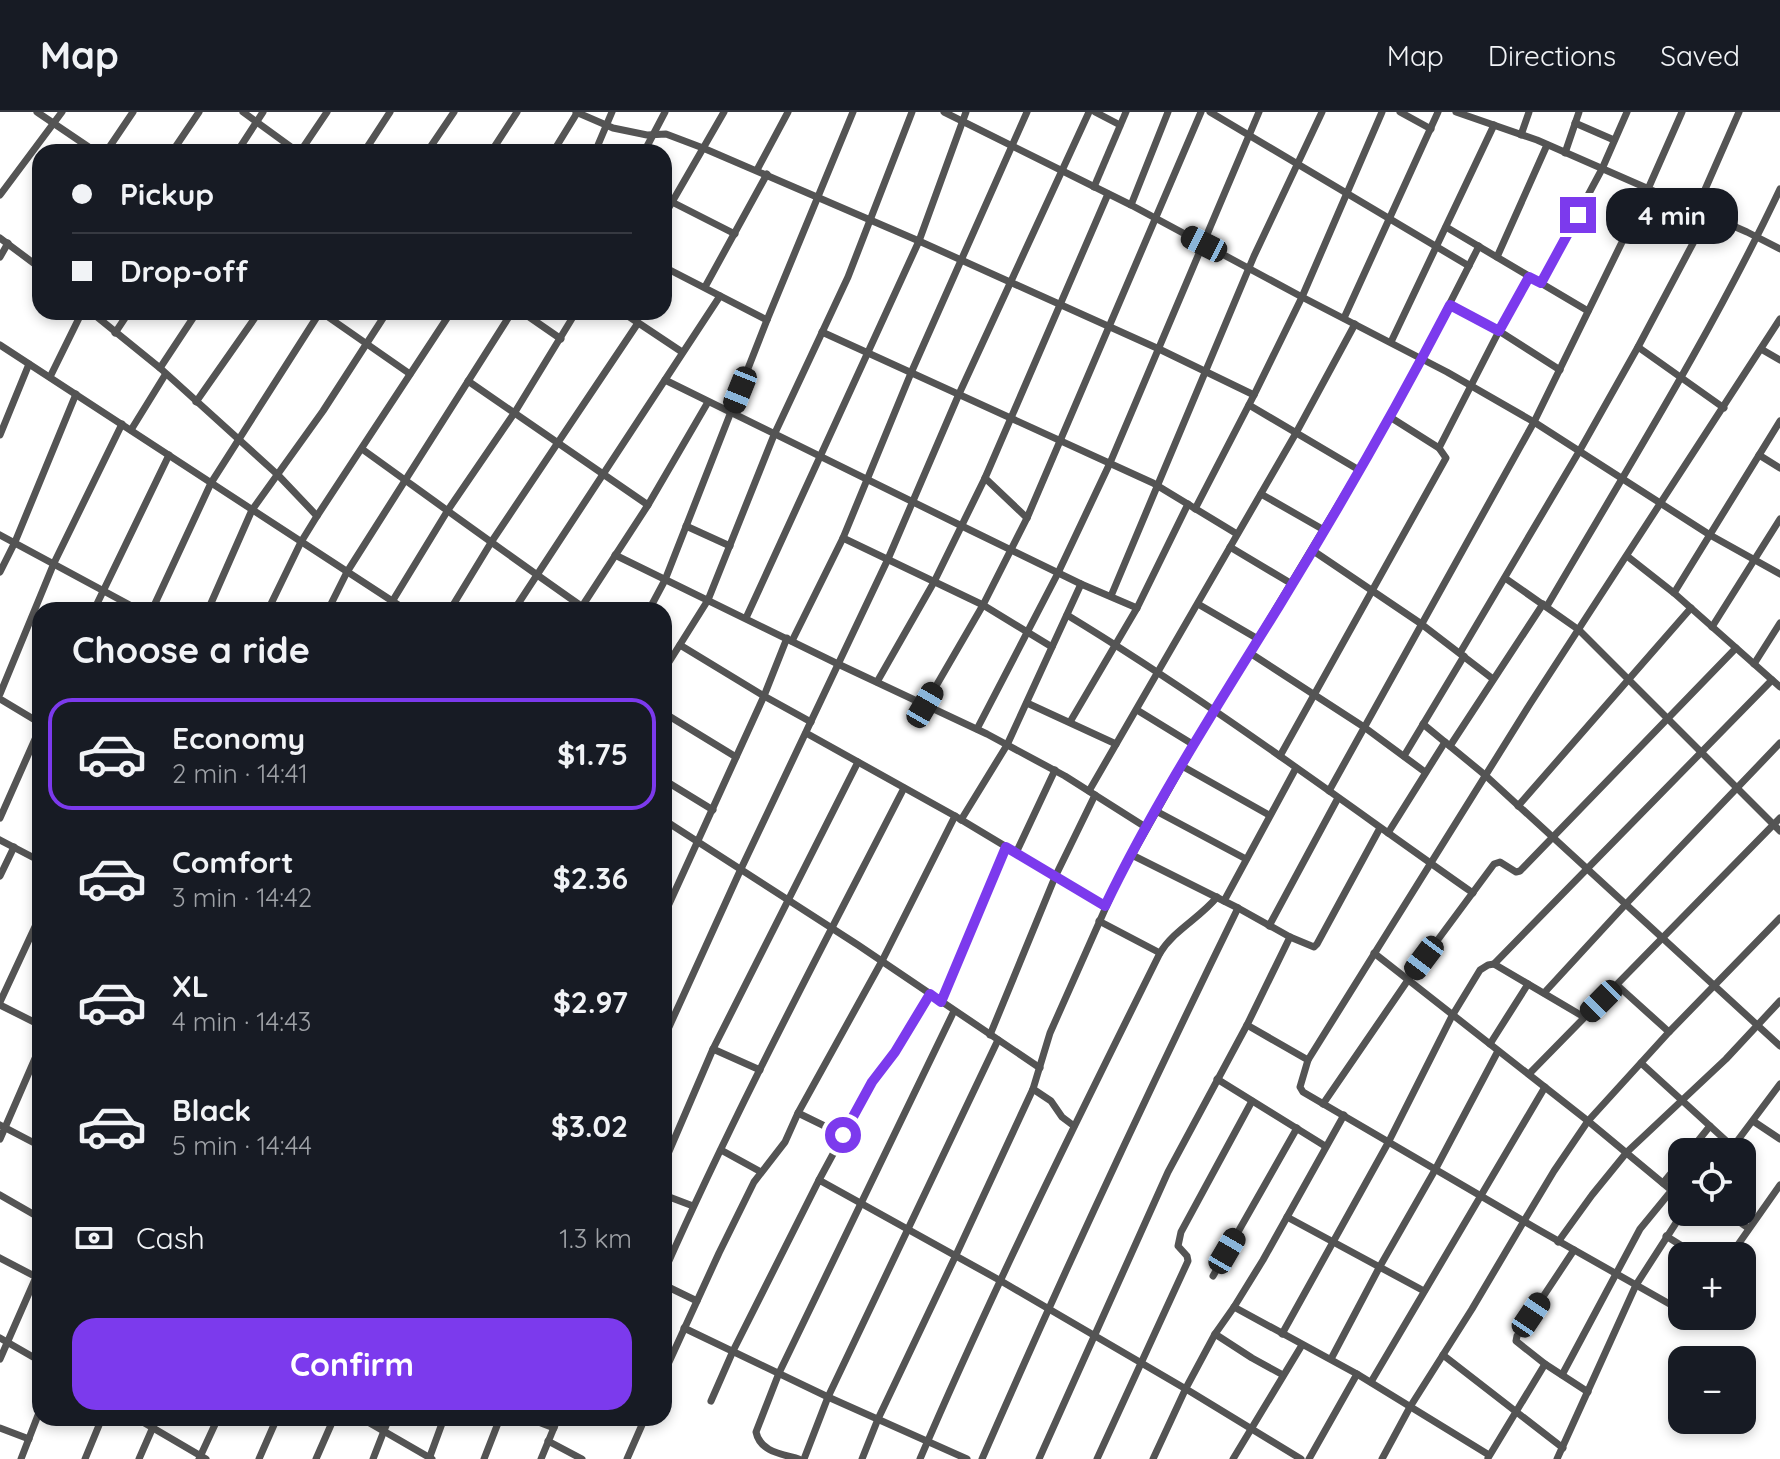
<!DOCTYPE html>
<html lang="en">
<head>
<meta charset="utf-8">
<style>
  body { margin:0; font-family:Quicksand,sans-serif; background:#242831; color:#f1f3f6; height:100vh; display:flex; flex-direction:column; font-size:30px; white-space:nowrap }
  * { box-sizing:border-box; margin:0 }
  p { font-size:26px; color:#9ea1a6 }
  .icon { flex:none; width:44px; height:44px; fill:none; stroke:currentColor; stroke-width:2; stroke-linecap:round; stroke-linejoin:round }
  .map { position:relative; flex:1; overflow:hidden }
  .drawer { position:absolute; left:32px; top:490px; width:640px; height:824px; display:flex; flex-direction:column; background:#171b24; border-radius:24px; box-shadow:0 4px 12px #0003 }
  .drawer>* { flex:none }
  .hud { position:absolute; left:32px; top:32px; width:640px; height:176px; border-radius:24px; box-shadow:0 4px 12px #0003; display:grid; align-content:center; height:176px; padding:0 40px; background:#171b24 }
  .tools { position:absolute; left:1668px; top:1026px; display:grid; gap:16px }
  .tools a { display:grid; place-items:center; width:88px; height:88px; border-radius:16px; background:#171b24; box-shadow:0 4px 12px #0003; font-size:40px }
  .end { position:absolute; width:36px; height:36px; margin:-18px; border:10px solid #7c3aed; background:#fff; box-shadow:0 0 0 4px #fff }
  .from { border-radius:50% }
  .bubble { position:absolute; height:56px; border-radius:24px; background:#171b24; box-shadow:0 4px 12px #0003; font-size:26px; font-weight:800; line-height:56px; text-align:center }
  .car { position:absolute; width:24px; height:48px; margin:-24px -12px; border-radius:10px; box-shadow:0 0 6px 2px #0007; background:linear-gradient(#222 24%,#8ab4d8 0 40%,#222 0 76%,#8ab4d8 0 86%,#222 0) }
  .hud b { display:flex; align-items:center; gap:28px; height:76px; font-size:30px }
  .hud b+b { border-top:2px solid #363941 }
  .hud i { width:20px; height:20px; background:#f1f3f6 }
  ul { padding:0; list-style:none }
  li { display:flex; align-items:center; gap:24px; height:112px; margin:0 16px 12px; padding:0 24px; border:4px solid transparent; border-radius:24px }
  li div { flex:1 }
  li b { display:block; font-size:30px }
  li em { font-style:normal; font-weight:800 }
  li.on { border-color:#7c3aed }
  li>.icon { width:72px; height:72px; stroke-width:1.5 }
  h2 { padding:0 40px; font-size:36px; line-height:96px }
  .pay { display:flex; align-items:center; gap:20px; height:88px; padding:0 40px; font-size:30px }
  .pay p { margin-inline-start:auto }
  .button { display:flex; gap:16px; margin-top:auto; padding:16px 40px }
  .button a { flex:1; height:92px; border-radius:24px; background:#7c3aed; color:#fff; font-size:32px; font-weight:800; line-height:92px; text-align:center }
  header { display:flex; align-items:center; gap:48px; box-sizing:border-box; height:112px; padding:0 40px; background:#171b24; border-bottom:2px solid #363941 }
  header strong { font-size:38px }
  nav { display:flex; gap:44px; margin-inline-start:auto; font-size:28px }
  .map>svg:first-child { display:block }
  .lines { fill:none; stroke-linecap:round; stroke-linejoin:round }
  .street { stroke:#545454; stroke-width:7 }
  .route { stroke:#7c3aed; stroke-width:10 }
</style>
</head>
<body>
<header>
<strong>Map</strong>
<nav><a>Map</a><a>Directions</a><a>Saved</a></nav>
</header>
<div class="map">
<svg width="1780" height="1347" viewBox="0 0 1780 1347">
  <rect width="100%" height="100%" fill="#fff"/>
  <g class="lines">
    <g class="street">
      <polyline points="37,0 96,40"/>
      <polyline points="243,0 298,40"/>
      <polyline points="576,0 613,16 647,23 666,22 703,36 919,129 1159,237 1254,283"/>
      <polyline points="944,0 1131,93 1302,185 1447,260 1534,310 1710,423 1780,462"/>
      <polyline points="1095,0 1120,13"/>
      <polyline points="1210,0 1469,154"/>
      <polyline points="1400,0 1431,17"/>
      <polyline points="1456,0 1537,28 1747,120 1780,137"/>
      <polyline points="1575,11 1614,28"/>
      <polyline points="1521,23 1529,0"/>
      <polyline points="106,40 133,0"/>
      <polyline points="172,40 199,0"/>
      <polyline points="237,40 263,0"/>
      <polyline points="300,40 327,0"/>
      <polyline points="364,40 390,0"/>
      <polyline points="427,40 454,0"/>
      <polyline points="491,40 517,0"/>
      <polyline points="553,40 577,1"/>
      <polyline points="595,40 612,0"/>
      <polyline points="644,40 665,0"/>
      <polyline points="1565,41 1579,0"/>
      <polyline points="757,58 788,0"/>
      <polyline points="1094,75 1126,0"/>
      <polyline points="0,83 62,0"/>
      <polyline points="672,90 735,122"/>
      <polyline points="1131,93 1168,0"/>
      <polyline points="1696,98 1739,0"/>
      <polyline points="664,104 724,0"/>
      <polyline points="1446,115 1588,199"/>
      <polyline points="0,126 40,156"/>
      <polyline points="0,145 8,131"/>
      <polyline points="1497,145 1547,33"/>
      <polyline points="664,155 767,208"/>
      <polyline points="1541,171 1602,57 1627,0"/>
      <polyline points="705,175 767,62"/>
      <polyline points="1450,193 1499,219 1560,258"/>
      <polyline points="91,200 160,256 278,363 317,404"/>
      <polyline points="321,200 410,262"/>
      <polyline points="522,200 561,227"/>
      <polyline points="622,200 682,240"/>
      <polyline points="1344,206 1438,0"/>
      <polyline points="822,220 1153,371 1237,422"/>
      <polyline points="115,221 129,200"/>
      <polyline points="1391,230 1494,13"/>
      <polyline points="0,233 406,498"/>
      <polyline points="1638,235 1724,296"/>
      <polyline points="1761,237 1780,248"/>
      <polyline points="160,256 197,200"/>
      <polyline points="50,265 82,200"/>
      <polyline points="665,268 970,418 1081,472 1137,496"/>
      <polyline points="468,269 648,393"/>
      <polyline points="196,290 259,200"/>
      <polyline points="1249,293 1359,358"/>
      <polyline points="131,318 165,263"/>
      <polyline points="0,323 29,252"/>
      <polyline points="1439,336 1499,219 1529,165"/>
      <path d="M362,337C437,391 511,445 587,498"/>
      <polyline points="1759,343 1780,356"/>
      <polyline points="985,366 1027,406"/>
      <polyline points="1261,382 1324,418"/>
      <polyline points="1195,397 1254,283 1302,185 1382,0"/>
      <polyline points="686,414 730,434"/>
      <polyline points="0,423 139,498"/>
      <polyline points="843,426 983,493 1052,535"/>
      <polyline points="1230,435 1292,472"/>
      <polyline points="1312,438 1420,511 1493,567"/>
      <polyline points="615,443 838,552 987,622 1065,664 1147,716"/>
      <polyline points="1627,444 1674,481 1780,575"/>
      <polyline points="0,460 15,430 76,282"/>
      <polyline points="1505,466 1579,518 1780,719"/>
      <polyline points="1674,481 1780,309"/>
      <polyline points="1111,484 1254,144 1322,0"/>
      <polyline points="1198,492 1258,527"/>
      <path d="M1547,494C1627,357 1712,221 1780,77"/>
      <polyline points="581,496 648,393 708,290"/>
      <polyline points="94,498 169,343"/>
      <polyline points="152,498 211,371 320,200"/>
      <polyline points="208,498 252,398 323,299 387,200"/>
      <polyline points="268,498 301,430 317,404 451,200"/>
      <polyline points="328,498 347,460 512,200"/>
      <polyline points="387,498 448,398 515,300 576,200"/>
      <polyline points="450,498 492,429 638,211"/>
      <polyline points="514,498 720,184"/>
      <polyline points="649,498 665,468 767,208 853,0"/>
      <path d="M1067,503C1207,588 1339,687 1473,781"/>
      <polyline points="746,506 919,129 966,0"/>
      <polyline points="1712,515 1780,407"/>
      <polyline points="792,529 843,426 911,261 1027,0"/>
      <polyline points="680,533 764,584 811,610"/>
      <polyline points="1250,541 1364,615 1425,660"/>
      <polyline points="1460,541 1580,338 1638,235 1708,103"/>
      <polyline points="1754,552 1780,511"/>
      <polyline points="664,558 708,488 774,323 848,165 912,0"/>
      <polyline points="877,570 934,470 985,366 1108,82"/>
      <polyline points="0,582 54,451 122,312"/>
      <polyline points="0,587 40,611"/>
      <polyline points="1027,591 1116,632"/>
      <polyline points="925,593 983,493 1027,406 1201,0"/>
      <polyline points="1137,598 1194,633"/>
      <polyline points="664,601 736,645"/>
      <polyline points="1070,610 1137,496 1188,392"/>
      <polyline points="1423,612 1485,663 1780,934"/>
      <polyline points="977,617 1058,461 1110,351 1259,0"/>
      <polyline points="806,621 955,704 1105,794"/>
      <polyline points="1450,634 1543,492"/>
      <polyline points="1280,644 1446,346 1439,336 1390,305"/>
      <polyline points="1404,644 1464,544"/>
      <polyline points="1182,654 1269,703"/>
      <polyline points="664,668 713,698"/>
      <polyline points="1089,679 1296,321 1355,212"/>
      <polyline points="1329,679 1534,310 1648,77 1682,0"/>
      <polyline points="1518,694 1691,496"/>
      <polyline points="1156,699 1246,747"/>
      <polyline points="0,706 40,616"/>
      <polyline points="664,708 858,833 1040,956"/>
      <polyline points="961,708 1007,633 1081,472"/>
      <polyline points="1388,721 1445,630"/>
      <polyline points="0,728 40,749"/>
      <polyline points="1016,741 1055,658"/>
      <polyline points="1132,743 1238,796 1290,825 1314,835 1317,832 1380,716"/>
      <polyline points="0,764 14,735"/>
      <polyline points="1224,789 1296,656"/>
      <polyline points="664,803 764,584 787,526"/>
      <polyline points="1099,809 1160,841"/>
      <polyline points="1269,814 1338,686"/>
      <polyline points="1374,841 1588,1009 1682,1087"/>
      <polyline points="1494,852 1584,905"/>
      <polyline points="1617,873 1669,920"/>
      <polyline points="1544,881 1625,793 1780,631"/>
      <polyline points="0,890 40,804"/>
      <polyline points="941,890 1006,735"/>
      <polyline points="0,893 40,913"/>
      <polyline points="1247,913 1308,948"/>
      <polyline points="990,923 1055,765 1095,683"/>
      <polyline points="664,926 740,759 888,447 959,282 1089,0"/>
      <polyline points="1490,932 1528,872"/>
      <polyline points="713,937 760,958"/>
      <polyline points="1641,951 1733,1035"/>
      <polyline points="1529,962 1780,706"/>
      <polyline points="1217,967 1325,1034"/>
      <polyline points="1033,977 1051,989 1062,1005 1074,1014"/>
      <polyline points="1323,992 1408,868 1494,752 1500,750 1516,760 1520,759 1736,536"/>
      <polyline points="798,1001 843,1023"/>
      <polyline points="1753,1009 1780,1027"/>
      <polyline points="0,1013 40,1034"/>
      <polyline points="0,1027 40,935"/>
      <polyline points="721,1038 761,1060"/>
      <polyline points="1689,1040 1710,1014"/>
      <polyline points="1729,1040 1780,972"/>
      <polyline points="664,1051 713,937 858,650"/>
      <polyline points="819,1068 872,970 895,940 930,882"/>
      <polyline points="1663,1071 1682,1048"/>
      <polyline points="0,1083 40,1106"/>
      <polyline points="664,1083 693,1094"/>
      <polyline points="1725,1100 1748,1116"/>
      <polyline points="1287,1105 1424,1179"/>
      <polyline points="1666,1124 1698,1144"/>
      <polyline points="1558,1130 1592,1083 1627,1040 1726,947 1780,889"/>
      <polyline points="1574,1138 1517,1224 1516,1229 1545,1252 1588,1280"/>
      <polyline points="1730,1144 1780,1073"/>
      <polyline points="0,1146 40,1167"/>
      <path d="M664,1160C737,995 822,836 904,676"/>
      <polyline points="1213,1164 1297,1016"/>
      <polyline points="664,1173 697,1189"/>
      <polyline points="1234,1195 1357,1262 1489,1343"/>
      <polyline points="1682,1199 1539,1118 1303,980 1300,975 1308,948 1530,592 1780,207"/>
      <polyline points="684,1216 828,1285 967,1347"/>
      <polyline points="1215,1222 1252,1246 1283,1263"/>
      <polyline points="1282,1222 1388,1031 1452,904 1480,858 1488,853 1494,852 1772,568"/>
      <polyline points="0,1226 40,1249"/>
      <polyline points="1443,1243 1563,1336"/>
      <polyline points="0,1247 40,1156"/>
      <polyline points="1331,1247 1379,1156 1435,1058 1498,939"/>
      <polyline points="664,1261 719,1141 754,1070 785,1030 798,1001 882,849 955,704"/>
      <polyline points="1562,1263 1640,1117 1672,1078"/>
      <polyline points="1371,1270 1545,975"/>
      <polyline points="711,1289 733,1239 819,1068 1001,1169 1191,1280 1301,1347"/>
      <polyline points="136,1306 206,1347"/>
      <polyline points="361,1306 432,1347"/>
      <polyline points="528,1306 554,1316"/>
      <polyline points="0,1316 29,1327"/>
      <polyline points="548,1329 582,1347"/>
      <polyline points="1488,1346 1545,1252"/>
      <polyline points="21,1347 40,1298"/>
      <polyline points="85,1347 102,1306"/>
      <polyline points="139,1347 157,1306"/>
      <polyline points="199,1347 218,1306"/>
      <polyline points="259,1347 277,1306"/>
      <polyline points="316,1347 334,1306"/>
      <polyline points="373,1347 389,1306"/>
      <polyline points="429,1347 444,1306"/>
      <polyline points="484,1347 500,1306"/>
      <polyline points="541,1347 558,1306"/>
      <polyline points="627,1347 645,1306"/>
      <path d="M799,1347C782,1342 760,1340 756,1320L779,1261L954,899"/>
      <polyline points="804,1347 828,1285 998,928"/>
      <polyline points="862,1347 878,1307 956,1143 1033,977 1050,921 1118,768 1194,633 1359,358 1422,246 1479,134"/>
      <path d="M920,1347C994,1175 1077,1008 1160,841C1174,818 1200,806 1217,785"/>
      <path d="M982,1347C1063,1161 1149,978 1238,796"/>
      <polyline points="1039,1347 1168,1060 1247,913 1290,825"/>
      <polyline points="1097,1347 1188,1149 1187,1144 1178,1134 1181,1120 1252,989"/>
      <polyline points="1153,1347 1186,1276 1215,1222 1234,1195 1263,1148 1344,1003"/>
      <polyline points="1233,1347 1302,1233"/>
      <polyline points="1309,1347 1357,1262"/>
      <polyline points="1382,1347 1410,1295 1472,1197 1524,1109 1554,1059 1588,1009 1669,920 1780,806"/>
      <polyline points="1557,1347 1636,1173 1683,1100"/>
    </g>
  </g>
  <g class="lines">
    <path class="route" d="M843,1023L872,970L895,940L930,882L941,890L1006,735L1105,794C1154,692 1219,591 1279,494C1339,396 1397,295 1450,193L1499,219L1529,165L1541,171L1578,103"/>
  </g>
</svg>
<div class="tools">
<a><svg class="icon" aria-label="locate" viewBox="0 0 24 24"><circle cx="12" cy="12" r="6"/><path d="M12 2v4M12 18v4M2 12h4M18 12h4"/></svg></a>
<a>+</a>
<a>−</a>
</div>
<i class="end from" style="left:843px;top:1023px"></i>
<i class="end" style="left:1578px;top:103px"></i>
<div class="bubble" style="left:1606px;top:76px;width:132px">4 min</div>
<i class="car" style="left:1204px;top:132px;rotate:297deg"></i>
<i class="car" style="left:740px;top:278px;rotate:202deg"></i>
<i class="car" style="left:925px;top:593px;rotate:30deg"></i>
<i class="car" style="left:1424px;top:846px;rotate:217deg"></i>
<i class="car" style="left:1601px;top:889px;rotate:225deg"></i>
<i class="car" style="left:1227px;top:1139px;rotate:30deg"></i>
<i class="car" style="left:1531px;top:1203px;rotate:34deg"></i>
<div class="hud">
<b><i class="from"></i>Pickup</b>
<b><i></i>Drop-off</b>
</div>
<section class="drawer">
<h2>Choose a ride</h2>
<ul>
<li class="on"><svg class="icon" aria-label="car" viewBox="0 0 24 24"><path d="M5 17H2v-5l4-1 3-4h7l3 4 3 1v5h-3M9 17h6M6 11h13"/><circle cx="7" cy="17" r="2"/><circle cx="17" cy="17" r="2"/></svg><div><b>Economy</b><p>2 min · 14:41</p></div><em>$1.75</em></li>
<li><svg class="icon" aria-label="car" viewBox="0 0 24 24"><path d="M5 17H2v-5l4-1 3-4h7l3 4 3 1v5h-3M9 17h6M6 11h13"/><circle cx="7" cy="17" r="2"/><circle cx="17" cy="17" r="2"/></svg><div><b>Comfort</b><p>3 min · 14:42</p></div><em>$2.36</em></li>
<li><svg class="icon" aria-label="car" viewBox="0 0 24 24"><path d="M5 17H2v-5l4-1 3-4h7l3 4 3 1v5h-3M9 17h6M6 11h13"/><circle cx="7" cy="17" r="2"/><circle cx="17" cy="17" r="2"/></svg><div><b>XL</b><p>4 min · 14:43</p></div><em>$2.97</em></li>
<li><svg class="icon" aria-label="car" viewBox="0 0 24 24"><path d="M5 17H2v-5l4-1 3-4h7l3 4 3 1v5h-3M9 17h6M6 11h13"/><circle cx="7" cy="17" r="2"/><circle cx="17" cy="17" r="2"/></svg><div><b>Black</b><p>5 min · 14:44</p></div><em>$3.02</em></li>
</ul>
<div class="pay"><svg class="icon" aria-label="cash" viewBox="0 0 24 24"><path d="M3 7h18v10H3z"/><circle cx="12" cy="12" r="2"/></svg>Cash<p>1.3 km</p></div>
<div class="button"><a>Confirm</a></div>
</section>
</div>
</body>
</html>
